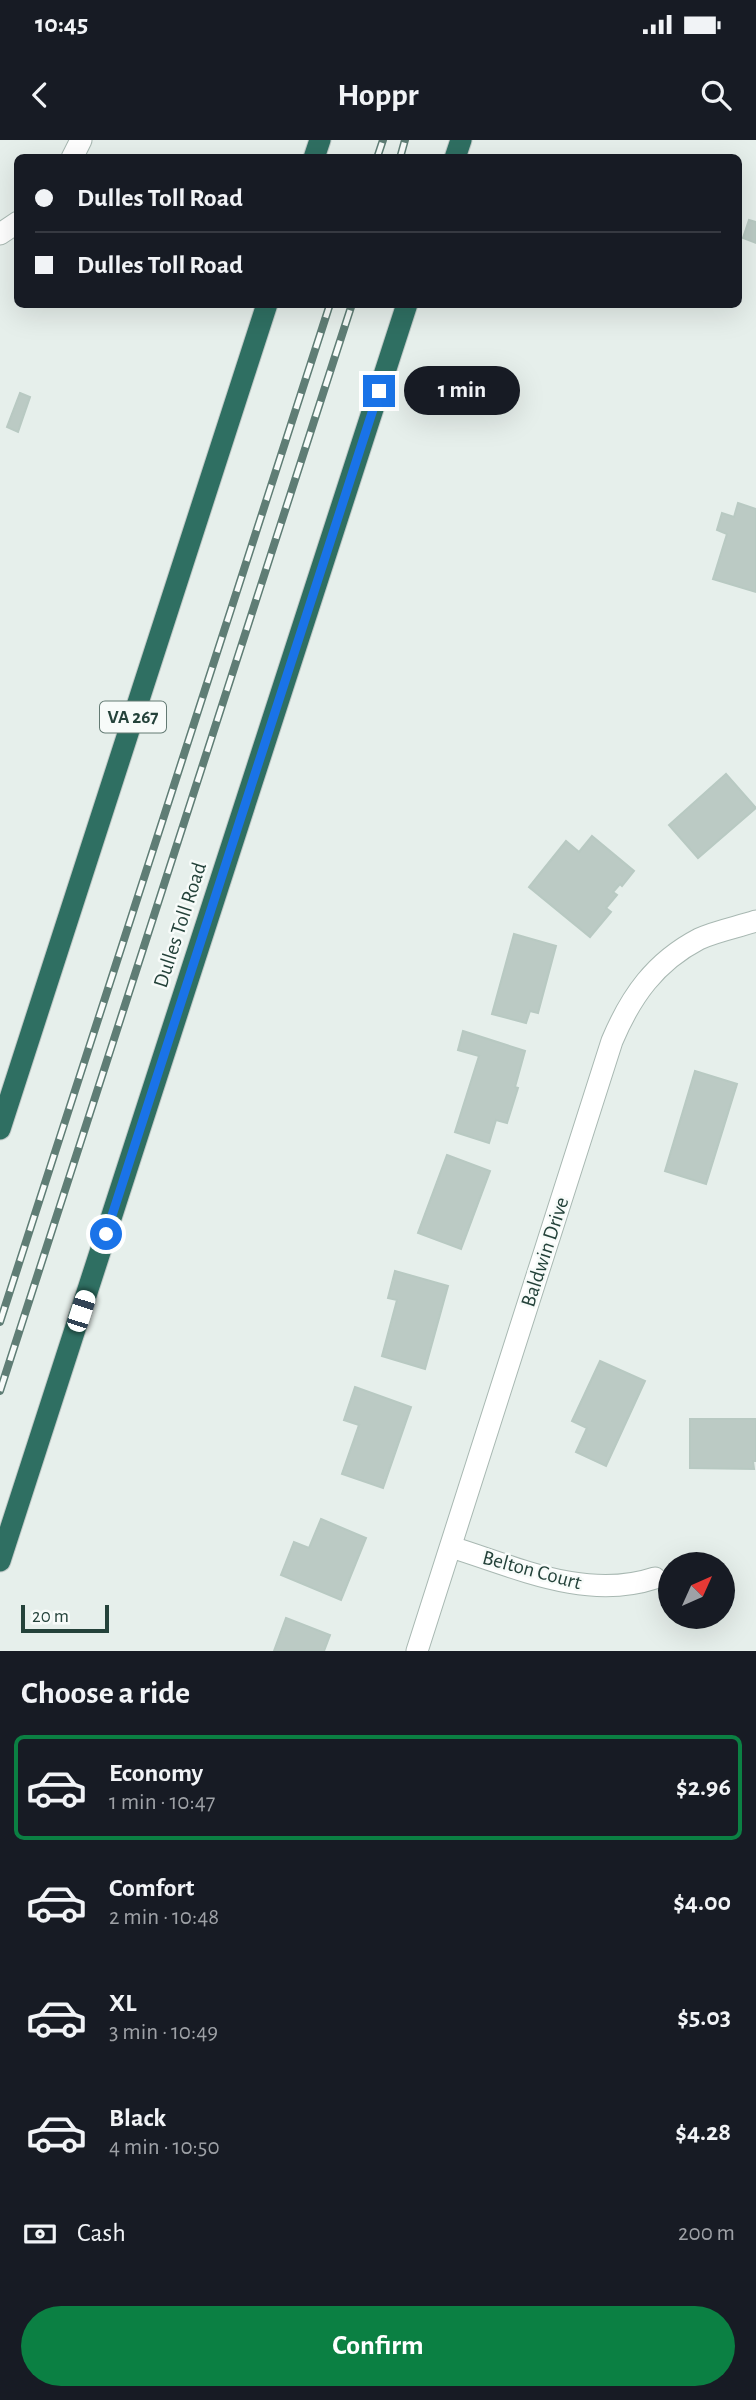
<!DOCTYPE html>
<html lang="en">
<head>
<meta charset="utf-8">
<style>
  body { margin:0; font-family:"Alegreya Sans",sans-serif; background:#242831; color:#f1f3f6; height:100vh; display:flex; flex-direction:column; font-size:26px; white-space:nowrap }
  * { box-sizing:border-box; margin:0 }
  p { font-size:23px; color:#9ea1a6 }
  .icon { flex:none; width:38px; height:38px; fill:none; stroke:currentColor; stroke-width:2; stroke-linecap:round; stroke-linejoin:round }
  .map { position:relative; height:1511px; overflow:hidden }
  .sheet { display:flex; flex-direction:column; background:#171b24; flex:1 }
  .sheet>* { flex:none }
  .banner { position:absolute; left:14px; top:14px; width:728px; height:154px; border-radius:10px; box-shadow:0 7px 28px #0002; display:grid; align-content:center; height:154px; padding:0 21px; background:#171b24 }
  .needle { width:46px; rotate:45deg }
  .fabs { position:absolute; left:658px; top:1412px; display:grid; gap:14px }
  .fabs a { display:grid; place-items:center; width:77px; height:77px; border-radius:50%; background:#171b24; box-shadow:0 7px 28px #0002; font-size:35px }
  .scale { position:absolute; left:21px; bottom:18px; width:88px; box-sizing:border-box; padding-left:7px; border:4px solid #24423a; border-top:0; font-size:19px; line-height:24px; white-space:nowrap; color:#24423a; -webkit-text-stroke:5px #f7fbf9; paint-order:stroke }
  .end { position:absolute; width:32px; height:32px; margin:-16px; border:9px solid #1a73e8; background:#fff; box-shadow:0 0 0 4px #fff }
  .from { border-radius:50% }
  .bubble { position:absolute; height:49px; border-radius:24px; background:#171b24; box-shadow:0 7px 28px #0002; font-size:23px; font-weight:700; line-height:49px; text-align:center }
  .car { position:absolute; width:21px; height:42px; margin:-21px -10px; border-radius:9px; box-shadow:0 0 5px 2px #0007; background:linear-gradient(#fff 24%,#345 0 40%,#fff 0 76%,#345 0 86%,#fff 0) }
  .banner b { display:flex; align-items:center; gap:24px; height:66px; font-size:26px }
  .banner b+b { border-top:2px solid #363941 }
  .banner i { width:18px; height:18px; background:#f1f3f6 }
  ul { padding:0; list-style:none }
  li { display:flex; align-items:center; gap:21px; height:105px; margin:0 14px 10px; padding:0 7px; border:4px solid transparent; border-radius:10px }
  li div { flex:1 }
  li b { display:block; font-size:26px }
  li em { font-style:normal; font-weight:700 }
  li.on { border-color:#0b8043 }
  li>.icon { width:63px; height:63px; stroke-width:1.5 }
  h2 { padding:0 21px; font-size:32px; line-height:84px }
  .pay { display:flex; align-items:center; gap:18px; height:77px; padding:0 21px; font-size:26px }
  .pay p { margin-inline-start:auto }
  .button { display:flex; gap:14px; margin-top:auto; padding:14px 21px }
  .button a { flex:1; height:80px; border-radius:42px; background:#0b8043; color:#fff; font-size:28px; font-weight:700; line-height:80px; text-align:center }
  .status { display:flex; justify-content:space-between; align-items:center; height:49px; padding:0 35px; background:#171b24; direction:ltr }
  .status svg { height:19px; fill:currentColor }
  header { display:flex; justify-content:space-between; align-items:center; height:91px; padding:0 21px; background:#171b24; font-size:32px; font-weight:700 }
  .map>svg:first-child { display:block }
  .building { fill:#bbcac4; stroke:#b8c9c2; stroke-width:2 }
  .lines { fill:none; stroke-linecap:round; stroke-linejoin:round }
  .street-casing { stroke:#a8b8b2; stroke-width:23 }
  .highway-casing { stroke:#c2cac8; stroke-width:23 }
  .street { stroke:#fff; stroke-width:21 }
  .highway { stroke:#2f6f62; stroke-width:21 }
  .rail-casing { stroke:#5f7d75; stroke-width:8 }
  .rail { stroke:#f7fbf9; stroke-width:5; stroke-dasharray:16; stroke-linecap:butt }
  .route { stroke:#1a73e8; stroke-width:9 }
  .labels { text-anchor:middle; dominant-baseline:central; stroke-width:5; stroke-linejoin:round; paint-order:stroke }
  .shield { fill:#f7fbf9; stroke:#637a73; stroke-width:2 }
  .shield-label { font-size:19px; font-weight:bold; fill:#24423a }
  .street-label { font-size:21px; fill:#24423a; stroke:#f7fbf9 }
</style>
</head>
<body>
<div class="status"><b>10:45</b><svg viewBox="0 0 49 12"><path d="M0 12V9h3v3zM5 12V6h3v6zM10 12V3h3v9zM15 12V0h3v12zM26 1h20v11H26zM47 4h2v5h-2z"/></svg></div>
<header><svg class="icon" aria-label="back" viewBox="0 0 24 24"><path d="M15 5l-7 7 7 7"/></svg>Hoppr<svg class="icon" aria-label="search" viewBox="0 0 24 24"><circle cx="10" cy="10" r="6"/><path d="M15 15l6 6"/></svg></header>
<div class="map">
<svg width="756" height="1511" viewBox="0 0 756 1511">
  <rect width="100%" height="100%" fill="#e6efeb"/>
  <g class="building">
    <polygon points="749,80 756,82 756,103 743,98"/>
    <polygon points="20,253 30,257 18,292 7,287"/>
    <polygon points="738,363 756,369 756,452 713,439 727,394 717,390 722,373 734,377"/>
    <polygon points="726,634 756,668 698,718 669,685"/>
    <polygon points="592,696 634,731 622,746 620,744 613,752 617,755 606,768 611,772 590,797 529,747 566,701 579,712"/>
    <polygon points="514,794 556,806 538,873 530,871 526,883 492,874"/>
    <polygon points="463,891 525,911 515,947 518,948 507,983 496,980 489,1003 455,992 479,916 458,910"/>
    <polygon points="695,931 737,944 706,1044 665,1031"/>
    <polygon points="447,1015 490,1031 461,1109 418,1093"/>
    <polygon points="395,1131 448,1146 425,1229 382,1216 397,1160 388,1158"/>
    <polygon points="600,1221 645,1241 606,1326 576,1312 587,1288 572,1281"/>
    <polygon points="355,1247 411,1267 383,1348 342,1334 359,1285 344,1280"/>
    <polygon points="690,1279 756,1279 756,1321 753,1321 754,1329 690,1328"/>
    <polygon points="321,1379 366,1398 341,1460 281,1435 294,1402 309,1408"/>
    <polygon points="286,1478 330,1495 324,1511 274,1511"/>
  </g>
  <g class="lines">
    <g class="street-casing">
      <g id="street">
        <polyline points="72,18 81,0"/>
        <polyline points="0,94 18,82"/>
        <path d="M451,1407C516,1427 586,1461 655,1438"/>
        <path d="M417,1511L612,901C631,856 655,822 699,799C716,791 738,787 756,781"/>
      </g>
    </g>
    <g class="highway-casing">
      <g id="highway">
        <polyline points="314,18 320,0"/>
        <polyline points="455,18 461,0"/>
        <polyline points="0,989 267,164"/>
        <polyline points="0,1421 407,164"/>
      </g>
    </g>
    <use href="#street" class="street"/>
    <use href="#highway" class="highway"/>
    <g class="rail-casing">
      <g id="rail">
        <polyline points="377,18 383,0"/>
        <polyline points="400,18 405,0"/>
        <polyline points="0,1182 330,164"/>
        <polyline points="0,1251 352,164"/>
      </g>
    </g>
    <use href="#rail" class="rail"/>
  </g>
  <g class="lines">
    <polyline class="route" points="106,1094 379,251"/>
  </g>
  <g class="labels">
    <rect class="shield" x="100" y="561.5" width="66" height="31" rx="5"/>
    <g class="shield-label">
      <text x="133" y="577">VA 267</text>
    </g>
    <g class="street-label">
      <text transform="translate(180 785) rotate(-72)">Dulles Toll Road</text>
      <text transform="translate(545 1112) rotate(-72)">Baldwin Drive</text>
      <text transform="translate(532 1430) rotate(15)">Belton Court</text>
    </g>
  </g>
</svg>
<div class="fabs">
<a><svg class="needle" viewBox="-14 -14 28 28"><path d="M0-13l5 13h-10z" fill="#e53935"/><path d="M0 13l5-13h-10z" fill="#9ea1a6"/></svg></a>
</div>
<div class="scale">20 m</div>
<i class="end from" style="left:106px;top:1094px"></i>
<i class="end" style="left:379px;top:251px"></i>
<div class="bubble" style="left:404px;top:226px;width:116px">1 min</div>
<i class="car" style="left:81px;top:1171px;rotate:18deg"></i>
<div class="banner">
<b><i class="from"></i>Dulles Toll Road</b>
<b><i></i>Dulles Toll Road</b>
</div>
</div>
<section class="sheet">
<h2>Choose a ride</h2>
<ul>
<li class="on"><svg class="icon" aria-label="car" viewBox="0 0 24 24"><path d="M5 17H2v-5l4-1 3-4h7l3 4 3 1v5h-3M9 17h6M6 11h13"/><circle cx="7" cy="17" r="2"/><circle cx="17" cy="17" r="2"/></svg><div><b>Economy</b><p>1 min · 10:47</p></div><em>$2.96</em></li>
<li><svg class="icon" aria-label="car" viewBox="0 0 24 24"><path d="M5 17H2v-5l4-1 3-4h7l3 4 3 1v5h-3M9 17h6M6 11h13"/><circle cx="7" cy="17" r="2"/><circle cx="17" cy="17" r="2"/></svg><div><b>Comfort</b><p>2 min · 10:48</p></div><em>$4.00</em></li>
<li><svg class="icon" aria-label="car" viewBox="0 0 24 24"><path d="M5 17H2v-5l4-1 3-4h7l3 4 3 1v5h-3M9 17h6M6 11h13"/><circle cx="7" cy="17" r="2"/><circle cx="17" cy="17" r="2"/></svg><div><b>XL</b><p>3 min · 10:49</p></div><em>$5.03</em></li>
<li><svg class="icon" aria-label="car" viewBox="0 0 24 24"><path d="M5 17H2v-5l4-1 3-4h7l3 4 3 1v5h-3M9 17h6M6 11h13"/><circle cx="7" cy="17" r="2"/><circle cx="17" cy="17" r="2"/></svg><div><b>Black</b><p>4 min · 10:50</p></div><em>$4.28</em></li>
</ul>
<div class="pay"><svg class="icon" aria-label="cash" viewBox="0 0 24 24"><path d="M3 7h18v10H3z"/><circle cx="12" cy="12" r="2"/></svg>Cash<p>200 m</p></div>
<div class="button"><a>Confirm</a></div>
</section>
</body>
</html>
